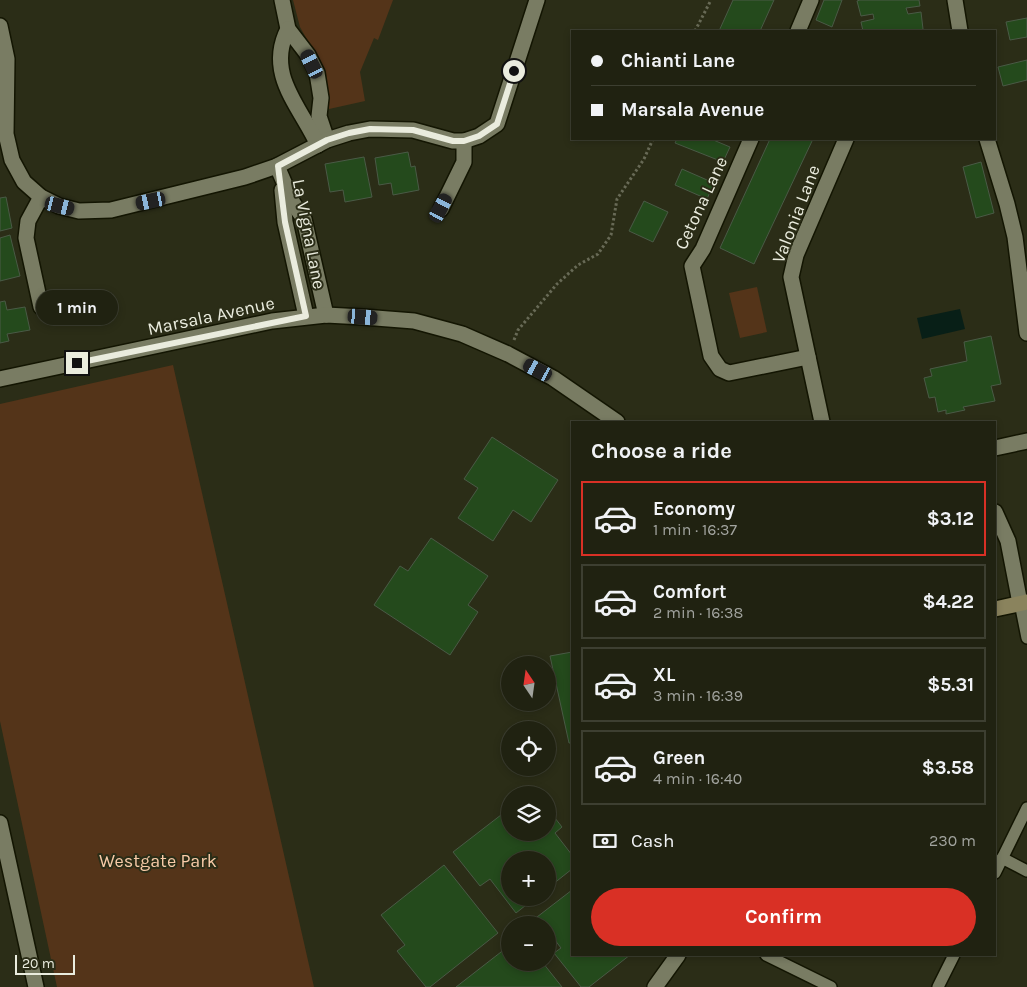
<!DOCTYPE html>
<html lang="en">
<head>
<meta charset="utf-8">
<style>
  body { margin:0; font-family:Karla,sans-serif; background:#2d2f1f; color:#f1f3f6; height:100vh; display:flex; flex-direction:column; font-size:19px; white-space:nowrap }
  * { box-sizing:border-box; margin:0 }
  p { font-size:16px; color:#a2a49f }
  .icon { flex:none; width:28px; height:28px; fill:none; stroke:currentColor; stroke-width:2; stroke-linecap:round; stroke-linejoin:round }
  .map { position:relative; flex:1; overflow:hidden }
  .drawer { position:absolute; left:571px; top:421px; width:425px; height:535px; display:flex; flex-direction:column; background:#202211; border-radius:0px; box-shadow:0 2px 8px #0003,0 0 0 1px #3d3f31 }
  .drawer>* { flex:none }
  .banner { position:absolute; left:571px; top:30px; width:425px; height:110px; border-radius:0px; box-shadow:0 2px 8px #0003,0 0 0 1px #3d3f31; display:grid; align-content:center; height:110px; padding:0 20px; background:#202211 }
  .needle { width:32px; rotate:347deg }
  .buttons { position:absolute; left:501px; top:656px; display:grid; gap:10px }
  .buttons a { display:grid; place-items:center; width:55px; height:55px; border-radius:50%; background:#202211; box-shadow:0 2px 8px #0003,0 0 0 1px #3d3f31; font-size:25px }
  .scale { position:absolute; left:15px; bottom:12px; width:60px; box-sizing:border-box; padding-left:5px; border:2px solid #eaecde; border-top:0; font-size:14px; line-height:18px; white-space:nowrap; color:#eaecde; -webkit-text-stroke:4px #2b2d17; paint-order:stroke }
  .end { position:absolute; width:22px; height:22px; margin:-11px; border:6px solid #eaecde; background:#111; box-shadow:0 0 0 2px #111 }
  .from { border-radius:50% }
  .bubble { position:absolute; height:35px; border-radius:18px; background:#202211; box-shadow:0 2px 8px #0003,0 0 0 1px #3d3f31; font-size:16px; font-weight:700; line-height:35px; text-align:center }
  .car { position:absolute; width:15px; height:30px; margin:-15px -8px; border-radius:6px; box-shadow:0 0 4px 1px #0007; background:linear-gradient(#222 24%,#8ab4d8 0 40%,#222 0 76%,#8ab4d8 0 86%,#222 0) }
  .banner b { display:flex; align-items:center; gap:18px; height:48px; font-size:19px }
  .banner b+b { border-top:1px solid #3d3f31 }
  .banner i { width:12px; height:12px; background:#f1f3f6 }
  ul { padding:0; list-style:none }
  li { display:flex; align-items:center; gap:15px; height:75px; margin:0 10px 8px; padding:0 10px; border:2px solid #3d3f31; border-radius:0px }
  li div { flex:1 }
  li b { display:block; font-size:19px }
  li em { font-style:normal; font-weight:700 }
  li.current { border-color:#d93025 }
  li>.icon { width:45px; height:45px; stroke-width:1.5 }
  h2 { padding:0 20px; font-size:22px; line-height:60px }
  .pay { display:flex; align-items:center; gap:12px; height:55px; padding:0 20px; font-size:19px }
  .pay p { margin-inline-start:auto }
  .primary-button { display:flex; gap:10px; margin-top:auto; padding:10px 20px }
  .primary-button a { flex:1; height:58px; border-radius:30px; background:#d93025; color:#fff; font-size:20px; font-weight:700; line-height:58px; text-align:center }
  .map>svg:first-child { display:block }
  .green { fill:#543419 }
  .water { fill:#081f17 }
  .building { fill:#244a1c; stroke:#4a5a46 }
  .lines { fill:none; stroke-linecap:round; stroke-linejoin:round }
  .lane-casing { stroke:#131502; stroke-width:14 }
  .street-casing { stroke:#131502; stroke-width:18 }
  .secondary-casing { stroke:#131502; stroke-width:18 }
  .path { stroke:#686a56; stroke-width:3; stroke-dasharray:2.5 2.5; stroke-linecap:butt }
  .lane { stroke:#797c63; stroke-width:11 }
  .street { stroke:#797c63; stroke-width:15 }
  .secondary { stroke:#8a835d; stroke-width:15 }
  .route { stroke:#eaecde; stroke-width:6 }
  .labels { text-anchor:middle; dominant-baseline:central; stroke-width:4; stroke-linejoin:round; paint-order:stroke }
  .street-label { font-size:18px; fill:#eaecde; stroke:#2b2d17 }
  .park-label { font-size:18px; fill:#f8cba8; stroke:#2b2d17 }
</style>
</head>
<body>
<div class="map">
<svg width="1027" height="987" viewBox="0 0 1027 987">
  <rect width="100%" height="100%" fill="#2b2d17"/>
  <g class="green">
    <polygon points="293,0 393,0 378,40 374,38 360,72 365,101 329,109 323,68 300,27"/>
    <polygon points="757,287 767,332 740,338 729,293"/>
    <polygon points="173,365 314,987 57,987 0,721 0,404"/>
  </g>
  <polygon class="water" points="960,309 965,329 922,339 917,318"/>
  <g class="building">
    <polygon points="733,0 774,0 760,31 719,31"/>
    <polygon points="824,0 842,0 832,27 816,20"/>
    <polygon points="860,0 919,0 920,6 906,8 908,14 921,12 923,29 920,31 863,31 861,22 874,19 873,14 861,16 857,1"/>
    <polygon points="1027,18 1027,37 1010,40 1006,22"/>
    <polygon points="1027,60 1027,80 1003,86 998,67"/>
    <polygon points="677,139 711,139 730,147 723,162 675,143"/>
    <polygon points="770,139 813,139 754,264 720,248"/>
    <polygon points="408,152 411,167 415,166 419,190 393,195 391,183 379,185 375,158"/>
    <polygon points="364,157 372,197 345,202 343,190 330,192 325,164"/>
    <polygon points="981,162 994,213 976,218 963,167"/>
    <polygon points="682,169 714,183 707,199 675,185"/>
    <polygon points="6,197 12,228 0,231 0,198"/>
    <polygon points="644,201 668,212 653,242 629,231"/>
    <polygon points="10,235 20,276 0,281 0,238"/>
    <polygon points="5,301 7,310 25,307 30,330 7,334 9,341 0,343 0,302"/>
    <polygon points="991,336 1001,384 991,386 995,401 963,407 965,410 946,414 946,410 938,412 935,397 929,398 924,378 932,376 930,369 967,361 964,342"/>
    <polygon points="492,437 558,480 531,522 513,510 493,541 458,518 478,488 464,479"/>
    <polygon points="431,538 488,576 468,605 478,612 450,655 374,605 400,566 408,571"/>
    <polygon points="572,652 572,743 569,743 550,656"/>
    <polygon points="510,808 510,832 548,832 548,809 562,827 555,833 572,855 572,869 548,888 548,860 510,860 510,898 535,898 516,913 490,879 480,886 453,852"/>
    <polygon points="444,865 498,933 430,987 426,987 397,951 405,945 381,915"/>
    <polygon points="572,890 572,955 630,955 589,987 581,987 554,953 561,948 548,931 548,925 543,925 537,917"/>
    <polygon points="510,945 510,962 525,962 532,971 543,963 562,987 456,987"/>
  </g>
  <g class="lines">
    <g class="lane-casing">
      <g id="lane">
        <polyline points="1020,603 1027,638"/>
        <polyline points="1002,858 1027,871"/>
        <polyline points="995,873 1027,808"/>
        <polyline points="766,955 831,987"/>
        <polyline points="938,987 954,955"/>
      </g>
    </g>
    <g class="street-casing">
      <g id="street">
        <polyline points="282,0 288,29 308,55 317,73 321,98 319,116 327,140"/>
        <polyline points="955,0 960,31"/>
        <polyline points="0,26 7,59 6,134 12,160 24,182 41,197 59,206 79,211 111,210 245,177 277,166 327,140 349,133 370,129 413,130 453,141 464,141 479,136 497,124 537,0"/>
        <path d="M288,29C265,74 300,106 318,145"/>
        <polyline points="798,31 811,0"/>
        <polyline points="751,139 703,249 692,266 711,356 720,369 729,373 808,357"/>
        <polyline points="987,139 1007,204 1015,237 1027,333"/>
        <polyline points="277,166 293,203 304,219 326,315"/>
        <polyline points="282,190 285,222 306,316"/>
        <polyline points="41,197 28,221 26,238 41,307"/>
        <polyline points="441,209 464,162 464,141"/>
        <polyline points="0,379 272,321 326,315 363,317 414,321 462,334 508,354 553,378 617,422"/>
        <polyline points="822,422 791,277 796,255 846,139"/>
        <polyline points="995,448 1027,441"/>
        <polyline points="995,512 1008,541 1020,603"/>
        <polyline points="0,823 36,987"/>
        <polyline points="655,987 678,955"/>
      </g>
    </g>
    <g class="secondary-casing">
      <polyline id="secondary" points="995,609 1027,602"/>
    </g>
    <g class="path">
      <polyline points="695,31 711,0"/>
      <polyline points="514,340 518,330 557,284 578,265 598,254 611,235 617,199 644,159 653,139"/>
    </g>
    <use href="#lane" class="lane"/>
    <use href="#street" class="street"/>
    <use href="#secondary" class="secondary"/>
  </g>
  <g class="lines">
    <polyline class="route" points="77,363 306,316 285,222 278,166 327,140 349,133 370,129 413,130 453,141 464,141 479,136 497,124 514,71"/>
  </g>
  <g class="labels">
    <g class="street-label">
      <text transform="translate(701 203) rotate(-65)">Cetona Lane</text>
      <text transform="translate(796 214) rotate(-69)">Valonia Lane</text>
      <text transform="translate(309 234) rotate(79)">La Vigna Lane</text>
      <text transform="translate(211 316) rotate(-12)">Marsala Avenue</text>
    </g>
    <g class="park-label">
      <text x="158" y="861">Westgate Park</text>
    </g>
  </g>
</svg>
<div class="buttons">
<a><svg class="needle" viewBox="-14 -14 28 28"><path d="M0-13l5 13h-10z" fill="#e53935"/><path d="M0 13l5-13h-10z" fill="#a2a49f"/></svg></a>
<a><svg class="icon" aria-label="locate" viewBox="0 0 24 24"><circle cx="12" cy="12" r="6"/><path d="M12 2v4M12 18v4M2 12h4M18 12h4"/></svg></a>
<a><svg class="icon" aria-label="layers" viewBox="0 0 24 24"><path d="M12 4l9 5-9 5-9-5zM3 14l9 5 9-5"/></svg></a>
<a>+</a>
<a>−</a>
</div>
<div class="scale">20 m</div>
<i class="end from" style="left:514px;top:71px"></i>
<i class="end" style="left:77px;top:363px"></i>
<div class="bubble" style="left:36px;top:290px;width:82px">1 min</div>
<i class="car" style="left:312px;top:64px;rotate:334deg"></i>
<i class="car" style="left:151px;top:201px;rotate:258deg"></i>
<i class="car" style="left:60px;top:206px;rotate:104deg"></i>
<i class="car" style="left:441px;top:208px;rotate:28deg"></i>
<i class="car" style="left:363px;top:317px;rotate:95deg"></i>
<i class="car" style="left:538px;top:370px;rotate:298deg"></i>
<div class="banner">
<b><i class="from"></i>Chianti Lane</b>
<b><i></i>Marsala Avenue</b>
</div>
<section class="drawer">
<h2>Choose a ride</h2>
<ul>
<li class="current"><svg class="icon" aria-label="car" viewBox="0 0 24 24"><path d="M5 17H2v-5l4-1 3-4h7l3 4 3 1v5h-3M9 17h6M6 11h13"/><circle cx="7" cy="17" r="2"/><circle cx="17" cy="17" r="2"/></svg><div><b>Economy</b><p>1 min · 16:37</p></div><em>$3.12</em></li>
<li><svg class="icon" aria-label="car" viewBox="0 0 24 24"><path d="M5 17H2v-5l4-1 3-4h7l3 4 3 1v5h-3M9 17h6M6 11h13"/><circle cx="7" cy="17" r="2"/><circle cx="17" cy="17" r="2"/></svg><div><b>Comfort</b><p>2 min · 16:38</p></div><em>$4.22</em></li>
<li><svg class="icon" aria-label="car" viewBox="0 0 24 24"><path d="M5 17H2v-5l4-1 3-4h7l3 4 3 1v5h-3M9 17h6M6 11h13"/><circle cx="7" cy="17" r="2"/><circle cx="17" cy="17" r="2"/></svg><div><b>XL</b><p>3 min · 16:39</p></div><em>$5.31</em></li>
<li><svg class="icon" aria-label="car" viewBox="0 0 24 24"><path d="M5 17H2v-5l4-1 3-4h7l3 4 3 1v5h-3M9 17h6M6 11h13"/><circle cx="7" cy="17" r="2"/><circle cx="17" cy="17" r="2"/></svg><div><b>Green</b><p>4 min · 16:40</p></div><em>$3.58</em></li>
</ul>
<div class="pay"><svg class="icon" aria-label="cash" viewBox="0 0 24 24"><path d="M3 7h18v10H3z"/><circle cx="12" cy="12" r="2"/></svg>Cash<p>230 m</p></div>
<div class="primary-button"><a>Confirm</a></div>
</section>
</div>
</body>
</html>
